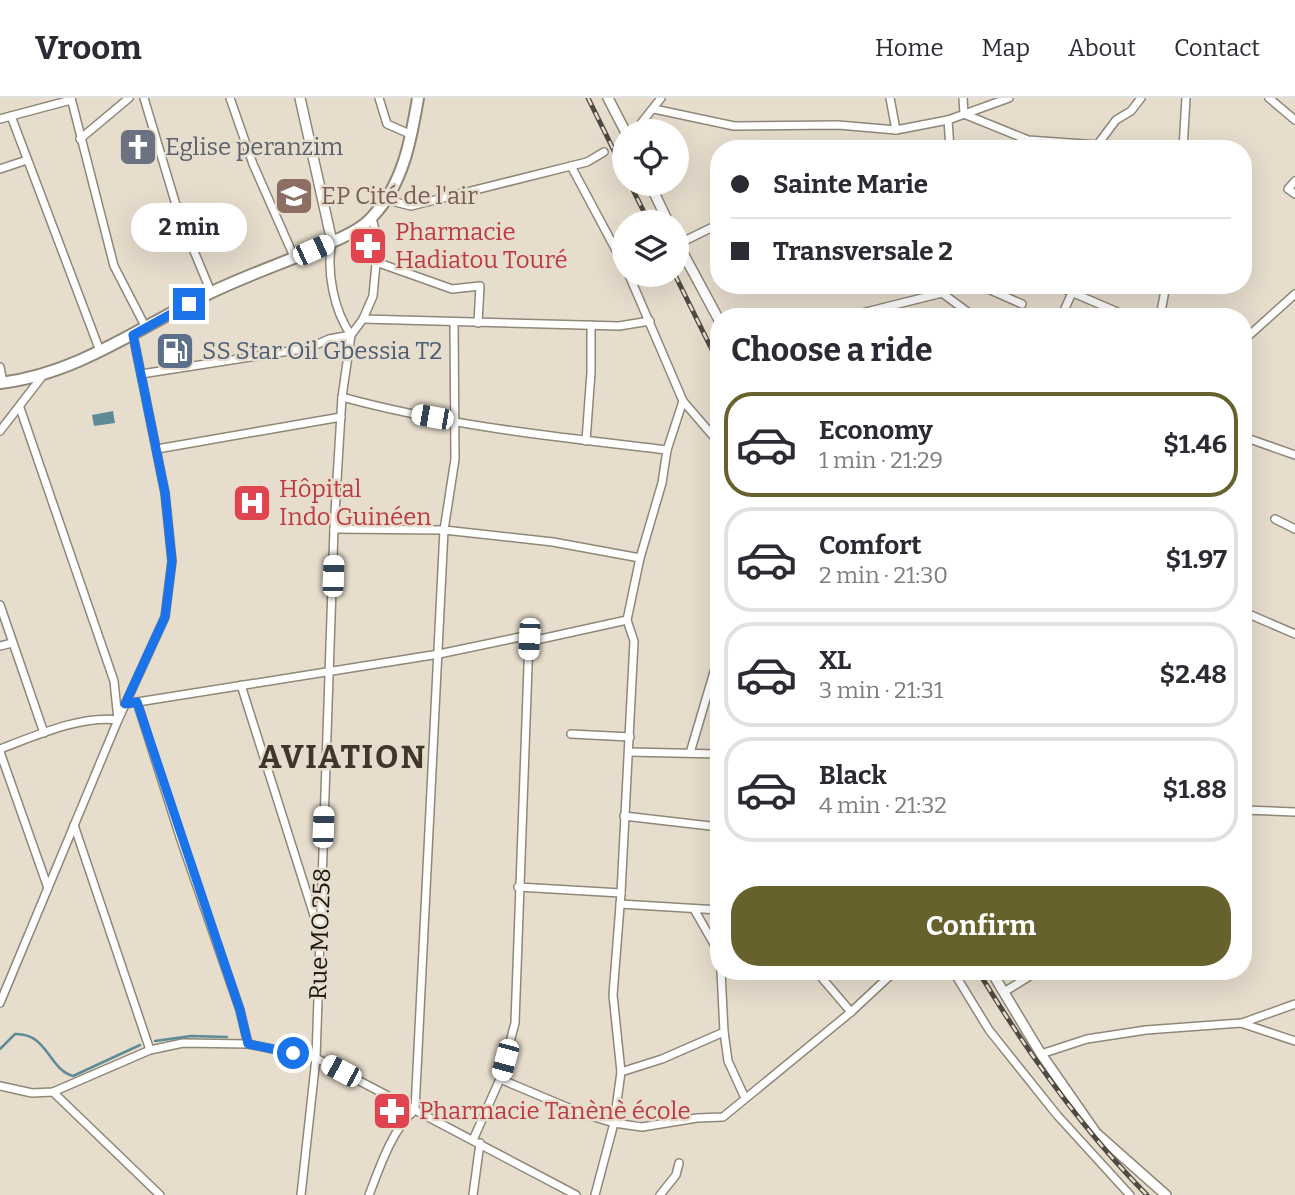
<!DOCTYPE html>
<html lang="en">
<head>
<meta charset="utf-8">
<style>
  body { margin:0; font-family:Bitter,serif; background:#f2f2f3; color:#2b2b33; height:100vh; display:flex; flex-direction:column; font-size:26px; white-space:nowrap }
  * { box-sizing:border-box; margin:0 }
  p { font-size:23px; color:#7c7c81 }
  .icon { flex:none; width:38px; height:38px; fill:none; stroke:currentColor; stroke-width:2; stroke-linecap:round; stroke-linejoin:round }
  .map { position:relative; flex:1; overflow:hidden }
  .panel { position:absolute; left:710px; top:210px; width:542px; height:672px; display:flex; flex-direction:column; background:#fff; border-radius:28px; box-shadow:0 7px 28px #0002 }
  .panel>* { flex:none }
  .top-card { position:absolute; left:710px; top:42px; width:542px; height:154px; border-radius:28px; box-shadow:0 7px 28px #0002; display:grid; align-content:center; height:154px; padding:0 21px; background:#fff }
  .controls { position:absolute; left:612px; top:21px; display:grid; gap:14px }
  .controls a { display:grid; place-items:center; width:77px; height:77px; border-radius:50%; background:#fff; box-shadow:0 7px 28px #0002; font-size:35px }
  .end { position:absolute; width:32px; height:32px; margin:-16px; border:9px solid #1a73e8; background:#fff; box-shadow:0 0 0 4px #fff }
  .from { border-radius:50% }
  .bubble { position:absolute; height:49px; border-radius:24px; background:#fff; box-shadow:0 7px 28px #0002; font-size:23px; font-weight:700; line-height:49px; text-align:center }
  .car { position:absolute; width:21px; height:42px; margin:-21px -10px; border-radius:9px; box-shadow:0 0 5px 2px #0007; background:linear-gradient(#fff 24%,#345 0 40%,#fff 0 76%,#345 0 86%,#fff 0) }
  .top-card b { display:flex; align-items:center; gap:24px; height:66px; font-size:26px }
  .top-card b+b { border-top:2px solid #e1e1e2 }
  .top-card i { width:18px; height:18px; background:#2b2b33 }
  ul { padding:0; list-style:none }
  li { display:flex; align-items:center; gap:21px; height:105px; margin:0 14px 10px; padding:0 7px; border:4px solid #e1e1e2; border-radius:28px }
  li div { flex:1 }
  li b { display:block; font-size:26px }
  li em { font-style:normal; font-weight:700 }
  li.selected { border-color:#66612d }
  li>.icon { width:63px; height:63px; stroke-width:1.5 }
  h2 { padding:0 21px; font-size:32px; line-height:84px }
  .cta { display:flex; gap:14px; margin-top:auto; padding:14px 21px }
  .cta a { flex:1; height:80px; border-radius:28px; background:#66612d; color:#fff; font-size:28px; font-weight:700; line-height:80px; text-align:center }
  header { display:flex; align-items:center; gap:42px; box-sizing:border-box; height:98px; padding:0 35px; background:#fff; border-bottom:2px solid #e1e1e2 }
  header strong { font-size:33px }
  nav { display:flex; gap:38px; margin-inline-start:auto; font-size:24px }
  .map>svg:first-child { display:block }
  .water { fill:#5e8b98 }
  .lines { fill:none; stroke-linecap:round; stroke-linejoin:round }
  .stream { stroke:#5e8b98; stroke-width:2.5 }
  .minor-casing { stroke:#8f8778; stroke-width:10 }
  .tertiary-casing { stroke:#8f8778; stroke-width:12 }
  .secondary-casing { stroke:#8f8778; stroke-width:14 }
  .minor { stroke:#fff; stroke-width:7 }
  .tertiary { stroke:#fff; stroke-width:9 }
  .secondary { stroke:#fff; stroke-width:10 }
  .rail-casing { stroke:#4f4a41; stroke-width:5 }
  .rail { stroke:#e7ddcd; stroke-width:2.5; stroke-dasharray:8; stroke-linecap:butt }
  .route { stroke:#1a73e8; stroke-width:9 }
  .labels { text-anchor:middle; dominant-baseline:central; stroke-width:5; stroke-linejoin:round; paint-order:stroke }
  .worship-label { font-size:24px; fill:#5b616d; stroke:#e7ddcd; text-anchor:start }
  .education-label { font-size:24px; fill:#785e54; stroke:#e7ddcd; text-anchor:start }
  .health-label { font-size:24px; fill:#be3a42; stroke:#e7ddcd; text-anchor:start }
  .service-label { font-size:24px; fill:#4e5e75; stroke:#e7ddcd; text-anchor:start }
  .street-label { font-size:24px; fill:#191610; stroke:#e7ddcd }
  .district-label { font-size:32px; font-weight:bold; letter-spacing:2px; fill:#3e372a; stroke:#e7ddcd }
</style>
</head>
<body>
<header>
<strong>Vroom</strong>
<nav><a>Home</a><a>Map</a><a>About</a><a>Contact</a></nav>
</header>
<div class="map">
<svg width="1295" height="1097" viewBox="0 0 1295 1097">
  <rect width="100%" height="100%" fill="#e7ddcd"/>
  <polygon class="water" points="113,313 115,325 94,328 92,317"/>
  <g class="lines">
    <g class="stream">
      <polyline points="155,943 191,938 227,939"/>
      <path d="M0,951L15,936C48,935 48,971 73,978L140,947"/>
    </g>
    <g class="minor-casing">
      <g id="minor">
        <polyline points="71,0 114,168 145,228"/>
        <polyline points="144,0 179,117 211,194"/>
        <polyline points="230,0 253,66 295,161"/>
        <polyline points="379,0 387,26 412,37"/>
        <polyline points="890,0 896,32"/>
        <polyline points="963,0 964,16 1028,42 1098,47"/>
        <polyline points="1269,0 1295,22"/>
        <polyline points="654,11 734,28 838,27 896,32 948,22 1009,0"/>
        <polyline points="11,18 71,2"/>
        <polyline points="0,21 11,18 100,253"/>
        <polyline points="948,22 950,51"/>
        <polyline points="635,33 661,0"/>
        <polyline points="80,41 129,0"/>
        <polyline points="1095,50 1116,22 1131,13 1141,0"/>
        <polyline points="1183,51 1186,0"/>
        <polyline points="571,68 587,64 604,54"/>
        <polyline points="0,71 27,62"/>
        <polyline points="1295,83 1288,91 1295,96"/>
        <polyline points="387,102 411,108 571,68 625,169"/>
        <polyline points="678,146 719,126"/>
        <polyline points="376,164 452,191 480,188 478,225"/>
        <polyline points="629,177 683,303 719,345"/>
        <polyline points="979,187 1022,206"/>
        <polyline points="1055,187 1129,219"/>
        <polyline points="942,195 969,215"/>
        <polyline points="846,219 942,195 951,187"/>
        <polyline points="1061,219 1072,195"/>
        <polyline points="1160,219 1166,187"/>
        <polyline points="363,221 619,228 650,223"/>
        <polyline points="1244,242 1295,196"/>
        <polyline points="0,269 3,285"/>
        <path d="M141,276L309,250L329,241L351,237C334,213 326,173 332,144"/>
        <path d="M342,299C447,328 559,339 667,352"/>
        <polyline points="0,333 44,276"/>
        <polyline points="1244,339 1295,357"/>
        <polyline points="586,343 591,274 591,227"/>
        <polyline points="157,351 341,319"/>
        <polyline points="1275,421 1295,431"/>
        <polyline points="334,431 444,432 553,444 640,460"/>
        <polyline points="0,507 44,635"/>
        <polyline points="1244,514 1295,536"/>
        <polyline points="0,548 12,545"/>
        <polyline points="241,587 317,827"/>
        <polyline points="137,604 180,739 240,912 248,946"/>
        <polyline points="125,606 439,556 520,539 536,542 627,522"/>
        <polyline points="571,636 630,639"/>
        <path d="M0,651C35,638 81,617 118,622L114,583L20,310"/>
        <polyline points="0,654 48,790"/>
        <polyline points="629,654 719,656"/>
        <polyline points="690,655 719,557"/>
        <polyline points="1244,712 1295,714"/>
        <polyline points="624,718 719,729"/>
        <polyline points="74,727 150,952"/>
        <polyline points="518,789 621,795"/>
        <polyline points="620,806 719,812"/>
        <polyline points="694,811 719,855"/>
        <polyline points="721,873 724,934 728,963 745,1000"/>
        <polyline points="816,873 851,914"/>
        <polyline points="953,873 989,932 1057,1017 1130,1097"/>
        <polyline points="1004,894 1038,873"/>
        <polyline points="0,905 118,622 165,519 172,463 165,395 133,237"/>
        <polyline points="1242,925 1295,906"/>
        <polyline points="1041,956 1087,941 1146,932 1241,925 1295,943"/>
        <polyline points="621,974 662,961 724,934"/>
        <polyline points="500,981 581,1015 614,1025 642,1029 697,1020 723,1019 851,914 895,873"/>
        <polyline points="0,988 32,995 53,994 150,952 183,945 248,946 316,960 576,1097"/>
        <polyline points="53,994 160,1097"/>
        <polyline points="473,1042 500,981 515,925 529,541"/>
        <polyline points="301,1097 316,960 334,431 342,299 351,237 363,221 373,198 378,144 372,120"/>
        <path d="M369,1097C379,1071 393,1029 415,1012L444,432L455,361L454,224"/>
        <polyline points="473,1097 480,1045"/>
        <polyline points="595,1097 614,1025 621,974 613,897 621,795 634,543 627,522 640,460 662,385 667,352 683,303"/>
        <polyline points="660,1097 676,1077 679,1065"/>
      </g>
    </g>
    <g class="tertiary-casing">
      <g id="tertiary">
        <polyline points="300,0 332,144"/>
        <polyline points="608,0 625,33"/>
        <polyline points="650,86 668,124"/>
        <polyline points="677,144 719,222"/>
        <polyline points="991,873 1041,956 1096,1035 1166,1097"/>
      </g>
    </g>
    <g class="secondary-casing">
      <path id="secondary" d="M0,285C78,276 141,228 210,195C247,177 286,164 323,148C341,140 360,133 373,118C403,86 411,42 418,0"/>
    </g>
    <use href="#minor" class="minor"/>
    <use href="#tertiary" class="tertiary"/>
    <use href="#secondary" class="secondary"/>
    <g class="rail-casing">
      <g id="rail">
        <polyline points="588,0 625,75"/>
        <polyline points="630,86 649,124"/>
        <polyline points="675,177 719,266"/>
        <path d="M978,873C1027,954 1081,1030 1147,1097"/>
      </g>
    </g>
    <use href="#rail" class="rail"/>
  </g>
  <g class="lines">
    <polyline class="route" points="189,206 133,237 165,395 172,463 165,519 125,606 137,604 240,912 248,946 293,955"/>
  </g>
  <defs>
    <g id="church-square" transform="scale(2.0125)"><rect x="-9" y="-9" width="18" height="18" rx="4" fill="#6b7280" stroke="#e7ddcd"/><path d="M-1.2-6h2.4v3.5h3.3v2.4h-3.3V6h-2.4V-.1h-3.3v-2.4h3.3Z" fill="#fff"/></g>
    <g id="school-square" transform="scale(2.0125)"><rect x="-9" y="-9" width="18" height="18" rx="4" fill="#8d6e63" stroke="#e7ddcd"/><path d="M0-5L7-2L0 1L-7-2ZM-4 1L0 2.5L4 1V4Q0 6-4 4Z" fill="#fff"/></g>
    <g id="pharmacy-square" transform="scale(2.0125)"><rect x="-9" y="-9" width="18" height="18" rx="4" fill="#e0444e" stroke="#e7ddcd"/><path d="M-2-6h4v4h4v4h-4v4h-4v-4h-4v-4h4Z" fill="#fff"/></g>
    <g id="fuel-square" transform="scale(2.0125)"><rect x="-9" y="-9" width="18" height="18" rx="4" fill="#5c6f8a" stroke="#e7ddcd"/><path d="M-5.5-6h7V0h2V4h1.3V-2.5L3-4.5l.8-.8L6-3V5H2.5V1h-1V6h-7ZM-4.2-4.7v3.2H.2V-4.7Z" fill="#fff"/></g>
    <g id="hospital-square" transform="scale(2.0125)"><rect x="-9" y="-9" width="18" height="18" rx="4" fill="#e0444e" stroke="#e7ddcd"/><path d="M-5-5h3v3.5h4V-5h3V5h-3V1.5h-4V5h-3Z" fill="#fff"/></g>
  </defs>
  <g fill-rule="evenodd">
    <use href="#church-square" x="138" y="49"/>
    <use href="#school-square" x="294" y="98"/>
    <use href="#pharmacy-square" x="368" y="148"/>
    <use href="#fuel-square" x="175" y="253"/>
    <use href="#hospital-square" x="252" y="405"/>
    <use href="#pharmacy-square" x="392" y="1013"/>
  </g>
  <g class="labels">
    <g class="worship-label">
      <text x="165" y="49">Eglise peranzim</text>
    </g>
    <g class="education-label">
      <text x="321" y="98">EP Cité de l'air</text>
    </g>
    <g class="health-label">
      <text x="395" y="134">Pharmacie<tspan x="395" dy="28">Hadiatou Touré</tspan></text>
      <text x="279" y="391">Hôpital<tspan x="279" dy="28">Indo Guinéen</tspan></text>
      <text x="419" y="1013">Pharmacie Tanènè école</text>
    </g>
    <g class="service-label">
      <text x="202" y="253">SS Star Oil Gbessia T2</text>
    </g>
    <g class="street-label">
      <text transform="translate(320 836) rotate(-88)">Rue MO.258</text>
    </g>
    <g class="district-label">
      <text x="343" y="659">AVIATION</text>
    </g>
  </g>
</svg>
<div class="controls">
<a><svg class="icon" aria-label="locate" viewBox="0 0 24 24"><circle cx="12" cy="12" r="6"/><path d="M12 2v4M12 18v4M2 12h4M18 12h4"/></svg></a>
<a><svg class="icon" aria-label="layers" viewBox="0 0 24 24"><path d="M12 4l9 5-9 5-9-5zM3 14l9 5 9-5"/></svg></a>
</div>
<i class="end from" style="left:293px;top:955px"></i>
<i class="end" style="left:189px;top:206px"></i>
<div class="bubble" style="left:131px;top:105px;width:116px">2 min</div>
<i class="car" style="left:313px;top:152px;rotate:66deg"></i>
<i class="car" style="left:432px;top:319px;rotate:280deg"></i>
<i class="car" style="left:333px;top:478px;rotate:2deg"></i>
<i class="car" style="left:529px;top:541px;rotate:183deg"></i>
<i class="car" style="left:323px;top:729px;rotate:2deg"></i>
<i class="car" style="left:505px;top:962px;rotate:195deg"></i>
<i class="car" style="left:341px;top:973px;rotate:298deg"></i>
<div class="top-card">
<b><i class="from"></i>Sainte Marie</b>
<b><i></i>Transversale 2</b>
</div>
<section class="panel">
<h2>Choose a ride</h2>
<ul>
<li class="selected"><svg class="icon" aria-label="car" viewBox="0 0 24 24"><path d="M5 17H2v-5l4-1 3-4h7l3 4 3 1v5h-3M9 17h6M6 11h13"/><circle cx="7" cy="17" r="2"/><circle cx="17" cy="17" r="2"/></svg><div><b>Economy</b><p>1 min · 21:29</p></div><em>$1.46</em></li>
<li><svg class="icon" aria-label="car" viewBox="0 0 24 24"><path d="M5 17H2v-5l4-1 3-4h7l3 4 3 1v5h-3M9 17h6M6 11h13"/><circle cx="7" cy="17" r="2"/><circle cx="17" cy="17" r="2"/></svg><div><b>Comfort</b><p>2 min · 21:30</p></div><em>$1.97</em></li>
<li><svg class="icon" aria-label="car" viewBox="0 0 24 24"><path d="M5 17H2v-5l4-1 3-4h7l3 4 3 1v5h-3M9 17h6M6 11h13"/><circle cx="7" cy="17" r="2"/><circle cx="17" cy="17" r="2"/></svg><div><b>XL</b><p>3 min · 21:31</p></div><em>$2.48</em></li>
<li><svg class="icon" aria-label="car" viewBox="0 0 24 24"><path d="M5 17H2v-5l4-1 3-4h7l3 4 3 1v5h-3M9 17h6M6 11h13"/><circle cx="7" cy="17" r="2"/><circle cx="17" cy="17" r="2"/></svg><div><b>Black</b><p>4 min · 21:32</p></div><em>$1.88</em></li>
</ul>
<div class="cta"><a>Confirm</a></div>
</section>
</div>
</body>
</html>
